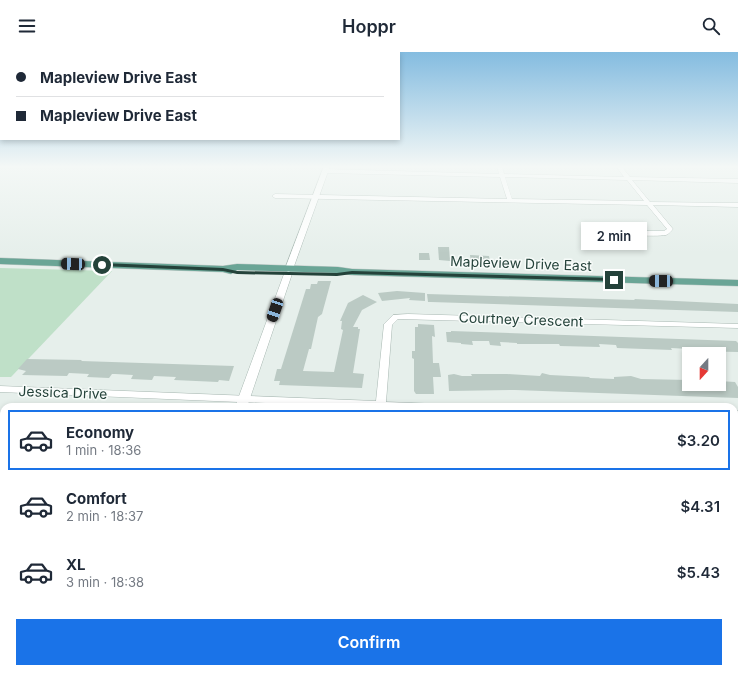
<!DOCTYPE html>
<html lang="en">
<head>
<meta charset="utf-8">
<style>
  body { margin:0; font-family:Inter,sans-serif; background:#f2f2f3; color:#1f2937; height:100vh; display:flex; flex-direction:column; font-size:15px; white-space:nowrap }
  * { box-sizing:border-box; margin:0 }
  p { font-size:13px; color:#747a83 }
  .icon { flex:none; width:22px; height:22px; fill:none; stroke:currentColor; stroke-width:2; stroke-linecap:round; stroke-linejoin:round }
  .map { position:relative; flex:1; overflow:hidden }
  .side { position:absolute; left:0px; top:351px; width:738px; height:270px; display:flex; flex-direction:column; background:#fff; border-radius:12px 12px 0 0; box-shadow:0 2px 6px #0003 }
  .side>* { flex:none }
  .banner { position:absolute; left:0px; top:0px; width:400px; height:88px; box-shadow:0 2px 6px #0003; display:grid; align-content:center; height:88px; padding:0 16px; background:#fff }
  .needle { width:26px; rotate:201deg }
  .controls { position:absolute; left:682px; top:295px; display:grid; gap:8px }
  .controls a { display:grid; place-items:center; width:44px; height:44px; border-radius:0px; background:#fff; box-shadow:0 2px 6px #0003; font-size:20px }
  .end { position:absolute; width:18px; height:18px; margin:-9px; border:5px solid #24423a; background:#fff; box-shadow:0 0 0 2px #fff }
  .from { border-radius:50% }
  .bubble { position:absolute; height:28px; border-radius:0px; background:#fff; box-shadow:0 2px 6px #0003; font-size:13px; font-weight:600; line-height:28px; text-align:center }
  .car { position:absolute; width:12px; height:24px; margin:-12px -6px; border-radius:5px; box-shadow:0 0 3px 1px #0007; background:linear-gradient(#222 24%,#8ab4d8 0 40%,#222 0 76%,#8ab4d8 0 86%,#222 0) }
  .banner b { display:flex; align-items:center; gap:14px; height:38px; font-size:15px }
  .banner b+b { border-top:1px solid #e0e1e3 }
  .banner i { width:10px; height:10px; background:#1f2937 }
  ul { padding:7px 0 0; list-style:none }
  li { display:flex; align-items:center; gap:12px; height:60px; margin:0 8px 6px; padding:0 8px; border:2px solid transparent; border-radius:0px }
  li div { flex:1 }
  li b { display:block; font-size:15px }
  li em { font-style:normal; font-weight:600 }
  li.on { border-color:#1a73e8 }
  li>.icon { width:36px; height:36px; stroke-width:1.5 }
  .primary-button { display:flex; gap:8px; margin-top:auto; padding:8px 16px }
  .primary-button a { flex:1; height:46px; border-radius:0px; background:#1a73e8; color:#fff; font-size:16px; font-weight:600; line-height:46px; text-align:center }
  header { display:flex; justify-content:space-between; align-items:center; height:52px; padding:0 16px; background:#fff; font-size:18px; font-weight:600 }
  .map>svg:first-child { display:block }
  .green { fill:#bfe0c8 }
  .building { fill:#bbcac4 }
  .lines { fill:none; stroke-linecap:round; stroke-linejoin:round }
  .minor-casing { stroke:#a8b8b2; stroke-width:1 }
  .tertiary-casing { stroke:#a8b8b2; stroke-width:1 }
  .primary-casing { stroke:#c2cac8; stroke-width:1 }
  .minor { fill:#fff; fill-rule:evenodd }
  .tertiary { fill:#fff; fill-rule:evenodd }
  .primary { fill:#6aa596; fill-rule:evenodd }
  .route { fill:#24423a }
  .labels { text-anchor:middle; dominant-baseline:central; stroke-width:3; stroke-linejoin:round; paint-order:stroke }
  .street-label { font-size:14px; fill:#24423a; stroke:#f7fbf9 }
</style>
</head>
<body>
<header><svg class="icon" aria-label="menu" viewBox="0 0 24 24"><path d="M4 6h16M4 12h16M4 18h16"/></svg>Hoppr<svg class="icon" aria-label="search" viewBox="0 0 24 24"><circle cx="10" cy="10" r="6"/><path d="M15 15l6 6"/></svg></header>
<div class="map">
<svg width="738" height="621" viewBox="0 0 738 621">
  <rect width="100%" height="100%" fill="#e6efeb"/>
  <polygon class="green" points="0,216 112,219 11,325 0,325"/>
  <g class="building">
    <polygon points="438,195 449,195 450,209 439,208"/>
    <polygon points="419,201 429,201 430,208 419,208"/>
    <polygon points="470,203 489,204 490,211 471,210"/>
    <polygon points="318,229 331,229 322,262 318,265 311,297 309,297 303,319 334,320 343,278 341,277 342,269 340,269 348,251 363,243 377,250 362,258 353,275 358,275 358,277 360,277 353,321 364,322 362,336 279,333 280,329 274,329 277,317 281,317 306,237 310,237 311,232 317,232"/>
    <polygon points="397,239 425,241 425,249 409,248 410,246 382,249 378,241"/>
    <polygon points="427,242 635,248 634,247 738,252 738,260 431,250 428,250"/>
    <polygon points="418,272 434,273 435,285 432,284 433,311 439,311 441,325 433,325 434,342 416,342 414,339 414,307 412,306 412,299 415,299 415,275 418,275"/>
    <polygon points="451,279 736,289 738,291 738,300 690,299 689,297 671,296 672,298 617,296 616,293 599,292 600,295 560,294 559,292 517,292 517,291 500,290 501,294 490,293 489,289 472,289 473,293 461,292 461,291 447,290 446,280 451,280"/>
    <polygon points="27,307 82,308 81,309 234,314 229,329 219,328 218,330 174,328 176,325 154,324 152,328 131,327 133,323 115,322 112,322 109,326 87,325 89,322 69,321 67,324 22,323 26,319 18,317"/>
    <polygon points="542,321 550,323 589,325 590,326 614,327 614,325 631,324 641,327 689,328 689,332 720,332 719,329 735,330 738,335 738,346 515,338 449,339 448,323 454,322 462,324 472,324 471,322 507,322 540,324"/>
  </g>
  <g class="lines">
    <g class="minor-casing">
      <g id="minor">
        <path d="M497,114H502L504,122L624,125L616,114H621L630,125L738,127V131L632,128L650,150L738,151V155L653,153L673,177C671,179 669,182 666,183C656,185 612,183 604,177L607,175L636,179H664L667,177L647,153L275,146L272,144L275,142L507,147L500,125L325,121L322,119L325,117L499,122ZM505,125L627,128L644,149L512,147Z"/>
        <polygon points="408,262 738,272 738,276 398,267 392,273 386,350 437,352 442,355 360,355 0,340 0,334 376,349 384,272 393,263"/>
        <polygon points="483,352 551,352 556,355 478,355"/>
        <rect x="734" y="359" width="4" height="6"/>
        <polygon points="4,502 4,517 0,519 0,503"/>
        <polygon points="146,617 199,617 201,621 146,621"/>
      </g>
    </g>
    <g class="tertiary-casing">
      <g id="tertiary">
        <polygon points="324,114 330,114 293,217 289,220 292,222 247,355 235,355 284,222 288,219 285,217"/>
        <rect x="0" y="438" width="4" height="10"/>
        <rect x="734" y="469" width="4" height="12"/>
        <polygon points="144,617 162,617 161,621 143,621"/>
      </g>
    </g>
    <g class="primary-casing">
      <polygon id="primary" points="0,206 223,214 237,212 338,215 352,217 738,228 738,234 352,223 338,221 237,218 231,222 223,220 0,212"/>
    </g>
    <use href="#minor" class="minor"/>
    <use href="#tertiary" class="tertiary"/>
    <use href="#primary" class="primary"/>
  </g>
  <linearGradient id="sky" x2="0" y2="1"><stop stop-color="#84bce0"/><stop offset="0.57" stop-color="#f4f8f6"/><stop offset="1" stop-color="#f4f8f6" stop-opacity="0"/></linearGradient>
  <rect width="738" height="201" fill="url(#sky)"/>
  <polygon class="route" points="102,211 223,216 237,219 337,221 352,219 614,226 617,228 614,229 352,222 337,224 237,222 223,219 100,214 99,213"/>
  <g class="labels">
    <g class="street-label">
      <text transform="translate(521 211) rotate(2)">Mapleview Drive East</text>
      <text transform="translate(521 267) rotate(2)">Courtney Crescent</text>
      <text transform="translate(63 340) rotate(2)">Jessica Drive</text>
    </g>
  </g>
</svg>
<div class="controls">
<a><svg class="needle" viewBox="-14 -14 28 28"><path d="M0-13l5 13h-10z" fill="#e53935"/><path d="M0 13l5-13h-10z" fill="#747a83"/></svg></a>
</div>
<i class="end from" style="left:102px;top:213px"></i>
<i class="end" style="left:614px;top:228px"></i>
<div class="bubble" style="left:581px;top:170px;width:66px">2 min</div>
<i class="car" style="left:73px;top:212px;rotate:272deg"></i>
<i class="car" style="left:661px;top:229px;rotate:271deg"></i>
<i class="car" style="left:275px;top:258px;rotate:199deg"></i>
<div class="banner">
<b><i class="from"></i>Mapleview Drive East</b>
<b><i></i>Mapleview Drive East</b>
</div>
<section class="side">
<ul>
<li class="on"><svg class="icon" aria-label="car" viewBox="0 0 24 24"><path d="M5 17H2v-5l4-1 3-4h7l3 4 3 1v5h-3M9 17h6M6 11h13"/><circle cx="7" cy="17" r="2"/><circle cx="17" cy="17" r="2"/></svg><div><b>Economy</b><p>1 min · 18:36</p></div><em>$3.20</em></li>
<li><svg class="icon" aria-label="car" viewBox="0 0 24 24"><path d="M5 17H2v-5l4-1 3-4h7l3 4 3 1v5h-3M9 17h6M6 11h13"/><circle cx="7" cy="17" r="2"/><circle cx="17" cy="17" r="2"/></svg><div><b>Comfort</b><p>2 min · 18:37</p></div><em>$4.31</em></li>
<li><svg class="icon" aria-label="car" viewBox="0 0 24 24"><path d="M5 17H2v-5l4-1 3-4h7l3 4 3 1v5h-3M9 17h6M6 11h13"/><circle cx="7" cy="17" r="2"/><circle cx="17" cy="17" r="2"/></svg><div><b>XL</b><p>3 min · 18:38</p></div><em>$5.43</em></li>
</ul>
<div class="primary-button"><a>Confirm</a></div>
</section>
</div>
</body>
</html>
